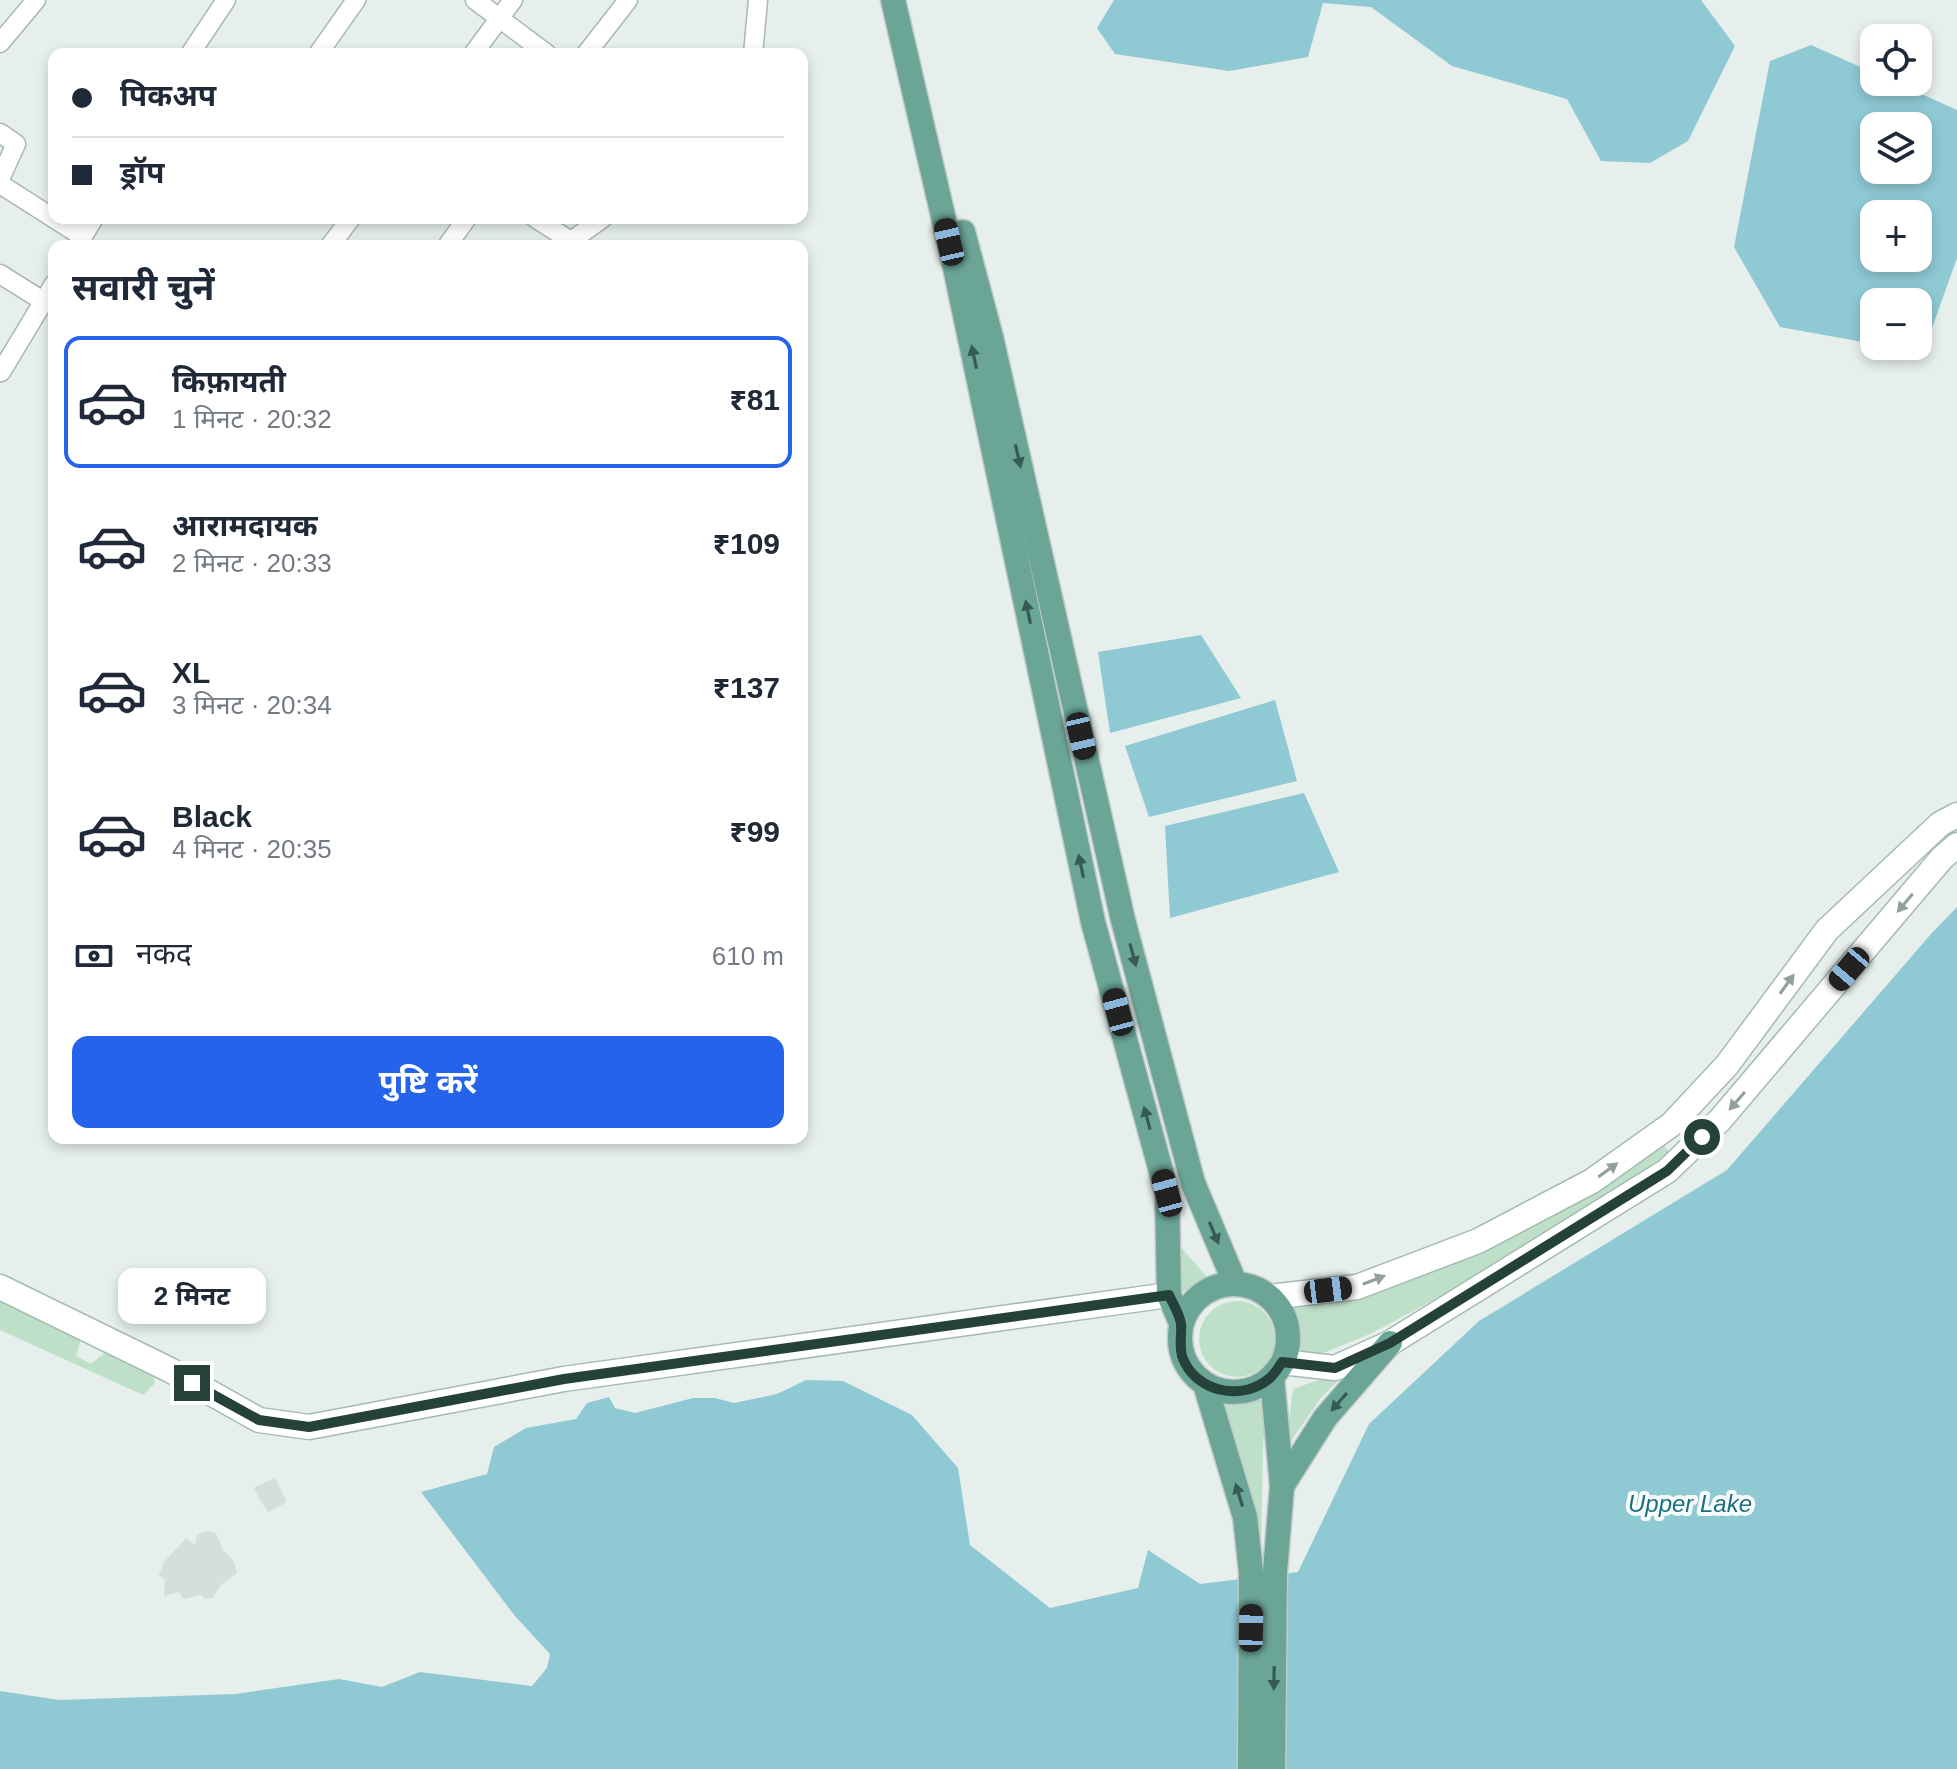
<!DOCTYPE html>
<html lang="hi">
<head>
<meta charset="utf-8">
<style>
  body { margin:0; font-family:Helvetica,"Noto Sans Devanagari",sans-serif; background:#f2f2f3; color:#1f2937; height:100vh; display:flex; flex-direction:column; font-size:30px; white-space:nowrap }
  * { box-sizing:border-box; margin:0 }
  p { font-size:26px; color:#747a83 }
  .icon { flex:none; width:44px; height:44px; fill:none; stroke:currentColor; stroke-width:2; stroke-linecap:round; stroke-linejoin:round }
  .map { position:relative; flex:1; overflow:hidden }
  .details { position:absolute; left:48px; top:240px; width:760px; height:904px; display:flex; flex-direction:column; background:#fff; border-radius:16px; box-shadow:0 4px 12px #0003 }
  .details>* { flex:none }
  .top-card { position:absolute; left:48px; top:48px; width:760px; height:176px; border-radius:16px; box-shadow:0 4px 12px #0003; display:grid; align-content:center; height:176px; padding:0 24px; background:#fff }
  .fabs { position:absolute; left:1860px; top:24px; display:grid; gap:16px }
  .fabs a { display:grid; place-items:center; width:72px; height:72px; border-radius:16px; background:#fff; box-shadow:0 4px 12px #0003; font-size:40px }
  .end { position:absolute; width:36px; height:36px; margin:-18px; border:10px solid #24423a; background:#fff; box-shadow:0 0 0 4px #fff }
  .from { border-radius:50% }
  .bubble { position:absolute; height:56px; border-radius:16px; background:#fff; box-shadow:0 4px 12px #0003; font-size:26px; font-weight:700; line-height:56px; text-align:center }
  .car { position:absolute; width:24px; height:48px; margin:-24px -12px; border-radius:10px; box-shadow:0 0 6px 2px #0007; background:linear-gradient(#222 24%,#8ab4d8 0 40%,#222 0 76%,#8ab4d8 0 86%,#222 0) }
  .top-card b { display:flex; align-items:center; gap:28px; height:76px; font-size:30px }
  .top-card b+b { border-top:2px solid #e0e1e3 }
  .top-card i { width:20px; height:20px; background:#1f2937 }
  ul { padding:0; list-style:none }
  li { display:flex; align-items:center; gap:24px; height:132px; margin:0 16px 12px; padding:0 8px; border:4px solid transparent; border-radius:16px }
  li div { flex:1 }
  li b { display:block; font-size:30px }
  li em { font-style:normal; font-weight:700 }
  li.current { border-color:#2563eb }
  li>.icon { width:72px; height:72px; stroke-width:1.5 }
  h2 { padding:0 24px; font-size:36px; line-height:96px }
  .pay { display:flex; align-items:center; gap:20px; height:88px; padding:0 24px; font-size:30px }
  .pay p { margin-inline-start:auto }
  .primary-button { display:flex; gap:16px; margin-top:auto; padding:16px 24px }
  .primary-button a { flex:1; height:92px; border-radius:16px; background:#2563eb; color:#fff; font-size:32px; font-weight:700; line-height:92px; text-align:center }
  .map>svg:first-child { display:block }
  .built { fill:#d4dfda }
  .green { fill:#bfe0c8 }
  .water { fill:#8ec9d4; fill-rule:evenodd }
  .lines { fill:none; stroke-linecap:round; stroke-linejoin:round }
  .street-casing { stroke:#a8b8b2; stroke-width:21 }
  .secondary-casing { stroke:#a4bbb3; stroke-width:27 }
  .primary-casing { stroke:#c2cac8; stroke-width:27 }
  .street { stroke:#fff; stroke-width:18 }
  .secondary { stroke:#fff; stroke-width:24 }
  .primary { stroke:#6aa596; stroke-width:24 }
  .oneway { fill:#365b51 }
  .oneway2 { fill:#92a09c }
  .route { stroke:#24423a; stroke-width:10 }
  .labels { text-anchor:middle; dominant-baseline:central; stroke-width:8; stroke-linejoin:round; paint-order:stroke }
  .water-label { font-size:24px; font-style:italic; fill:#1c6f80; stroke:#f7fbf9 }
</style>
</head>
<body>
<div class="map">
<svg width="1957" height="1769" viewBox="0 0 1957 1769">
  <rect width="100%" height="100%" fill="#e6efeb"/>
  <g class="built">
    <polygon points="275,1478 287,1502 268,1512 253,1488"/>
    <polygon points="206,1531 216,1533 223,1550 234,1561 237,1573 221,1585 213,1598 205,1599 201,1595 184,1599 179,1592 164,1596 165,1580 158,1574 162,1570 163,1563 186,1538 195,1545 197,1535"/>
  </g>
  <g class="green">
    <polygon points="1661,1142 1670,1153 1469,1281 1370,1334 1296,1364 1294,1308 1368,1297 1487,1250"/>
    <polygon points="1177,1243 1209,1279 1195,1290 1178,1292"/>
    <polygon points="0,1295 83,1332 76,1356 91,1364 113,1346 151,1368 155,1383 143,1395 0,1330"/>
    <circle cx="1237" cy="1339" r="38"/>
    <polygon points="1349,1369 1321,1398 1288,1445 1286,1443 1293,1389"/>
    <polygon points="1267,1397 1263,1445 1261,1555 1221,1403 1235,1404"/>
  </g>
  <g class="water">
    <polygon points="1114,0 1701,0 1735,46 1688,141 1650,163 1601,161 1567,99 1452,66 1371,7 1323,3 1308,57 1229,71 1115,54 1097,28"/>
    <path d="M1811,45L1874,73V82H1895L1957,110V258L1923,353L1884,346H1918V302H1874V344L1780,327L1734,247L1770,61ZM1918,126V170H1874V126ZM1918,214V258H1874V214Z"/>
    <polygon points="1201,635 1241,698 1110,733 1098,652"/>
    <polygon points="1275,700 1297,781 1149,817 1125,746"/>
    <polygon points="1304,793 1339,872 1170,918 1165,826"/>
    <polygon points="1957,907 1957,1769 0,1769 0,1691 59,1700 235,1694 339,1679 382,1687 420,1672 532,1686 547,1668 550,1654 515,1616 421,1492 487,1474 494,1447 526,1428 576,1419 587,1403 609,1397 615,1408 635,1413 693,1398 715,1398 734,1403 777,1394 806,1380 843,1381 912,1415 958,1468 970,1545 1050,1608 1138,1588 1148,1550 1200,1584 1298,1572 1369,1424 1479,1321 1727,1170 1931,934"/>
  </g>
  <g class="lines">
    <g class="street-casing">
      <g id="street">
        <polyline points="475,0 547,54"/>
        <polyline points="0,43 36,0"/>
        <polyline points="190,54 226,0"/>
        <polyline points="318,54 356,0"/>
        <polyline points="473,54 513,0"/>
        <polyline points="586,54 628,0"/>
        <polyline points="753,54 758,0"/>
        <polyline points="0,133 16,144 0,179"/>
        <polyline points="0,184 83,237"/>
        <polyline points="535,218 569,240"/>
        <polyline points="77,246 94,218"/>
        <polyline points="330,246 351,218"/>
        <polyline points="447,246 467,218"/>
        <polyline points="564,246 603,218"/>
        <polyline points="0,274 43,301"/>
        <polyline points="1,372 54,284"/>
      </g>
    </g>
    <g class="secondary-casing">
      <g id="secondary">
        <polyline points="0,1287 170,1370 259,1420 309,1427 564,1379 1169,1295"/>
        <polyline points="1269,1297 1357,1287 1478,1241 1592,1181 1672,1124 1727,1065 1827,930 1940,824 1957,815"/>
        <polyline points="1282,1362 1335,1368 1390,1343 1667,1171 1720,1120 1942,858 1957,845"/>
      </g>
    </g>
    <g class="primary-casing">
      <g id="primary">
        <polyline points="893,0 956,272 1093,922 1167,1193 1169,1295 1181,1323"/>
        <polyline points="963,232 991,337 1123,920 1193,1183 1235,1283"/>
        <circle cx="1234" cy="1338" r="54"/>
        <polyline points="1272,1377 1282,1486 1275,1572 1273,1769"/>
        <polyline points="1205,1384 1245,1517 1251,1572 1250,1769"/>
        <polyline points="1282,1486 1325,1418 1390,1343"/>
      </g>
    </g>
    <use href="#street" class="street"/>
    <use href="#secondary" class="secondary"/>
    <use href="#primary" class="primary"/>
  </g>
  <defs><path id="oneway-solid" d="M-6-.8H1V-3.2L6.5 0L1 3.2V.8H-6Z" transform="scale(2)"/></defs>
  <g class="oneway">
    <use href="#oneway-solid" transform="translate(974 357) rotate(-102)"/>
    <use href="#oneway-solid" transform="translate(1018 456) rotate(77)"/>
    <use href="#oneway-solid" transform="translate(1028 612) rotate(-102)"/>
    <use href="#oneway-solid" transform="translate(1081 866) rotate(-102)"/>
    <use href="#oneway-solid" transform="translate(1133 955) rotate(75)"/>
    <use href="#oneway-solid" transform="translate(1147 1118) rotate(-105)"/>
    <use href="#oneway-solid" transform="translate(1214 1233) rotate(67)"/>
    <use href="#oneway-solid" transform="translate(1339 1402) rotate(131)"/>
    <use href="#oneway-solid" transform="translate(1239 1495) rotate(-107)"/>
    <use href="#oneway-solid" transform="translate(1274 1678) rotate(91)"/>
  </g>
  <g class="oneway2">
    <use href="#oneway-solid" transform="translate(1905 903) rotate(130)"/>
    <use href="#oneway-solid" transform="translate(1787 984) rotate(-54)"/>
    <use href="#oneway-solid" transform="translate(1737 1101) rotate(131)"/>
    <use href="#oneway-solid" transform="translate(1608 1170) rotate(-36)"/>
    <use href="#oneway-solid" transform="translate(1374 1280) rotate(-21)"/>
  </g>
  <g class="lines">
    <path class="route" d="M192,1383L259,1420L309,1427L564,1379L1169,1295C1173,1304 1180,1315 1181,1324C1182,1335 1179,1344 1182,1356C1194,1392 1243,1403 1271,1377C1275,1373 1279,1367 1282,1362L1335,1368L1390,1343L1667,1171L1702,1137"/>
  </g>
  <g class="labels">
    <g class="water-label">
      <text x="1690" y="1503">Upper Lake</text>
    </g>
  </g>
</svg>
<div class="fabs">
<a><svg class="icon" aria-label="locate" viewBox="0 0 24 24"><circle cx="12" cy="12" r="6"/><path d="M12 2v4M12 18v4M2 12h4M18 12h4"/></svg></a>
<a><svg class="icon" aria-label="layers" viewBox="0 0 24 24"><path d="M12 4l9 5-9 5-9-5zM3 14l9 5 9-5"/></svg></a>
<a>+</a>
<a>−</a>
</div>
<i class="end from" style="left:1702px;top:1137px"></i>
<i class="end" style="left:192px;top:1383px"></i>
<div class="bubble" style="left:118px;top:1268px;width:148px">2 मिनट</div>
<i class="car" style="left:949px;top:242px;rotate:347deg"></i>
<i class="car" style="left:1081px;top:736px;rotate:167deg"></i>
<i class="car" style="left:1849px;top:969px;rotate:220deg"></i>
<i class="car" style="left:1118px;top:1012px;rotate:345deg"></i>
<i class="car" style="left:1167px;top:1193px;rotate:345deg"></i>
<i class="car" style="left:1328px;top:1290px;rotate:83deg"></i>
<i class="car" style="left:1251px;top:1628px;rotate:1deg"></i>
<div class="top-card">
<b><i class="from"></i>पिकअप</b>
<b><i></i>ड्रॉप</b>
</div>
<section class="details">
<h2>सवारी चुनें</h2>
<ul>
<li class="current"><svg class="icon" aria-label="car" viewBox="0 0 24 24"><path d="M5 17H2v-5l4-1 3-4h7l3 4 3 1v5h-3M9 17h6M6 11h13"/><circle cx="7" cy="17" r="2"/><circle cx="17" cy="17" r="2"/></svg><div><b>किफ़ायती</b><p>1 मिनट · 20:32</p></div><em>₹81</em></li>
<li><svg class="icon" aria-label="car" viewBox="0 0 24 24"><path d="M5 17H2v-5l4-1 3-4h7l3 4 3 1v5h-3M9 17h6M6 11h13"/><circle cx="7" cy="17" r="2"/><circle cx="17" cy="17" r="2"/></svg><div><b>आरामदायक</b><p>2 मिनट · 20:33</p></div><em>₹109</em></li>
<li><svg class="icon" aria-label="car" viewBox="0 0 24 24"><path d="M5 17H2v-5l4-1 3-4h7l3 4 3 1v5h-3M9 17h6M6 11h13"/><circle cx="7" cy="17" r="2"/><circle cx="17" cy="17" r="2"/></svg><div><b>XL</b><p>3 मिनट · 20:34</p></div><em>₹137</em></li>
<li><svg class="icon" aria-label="car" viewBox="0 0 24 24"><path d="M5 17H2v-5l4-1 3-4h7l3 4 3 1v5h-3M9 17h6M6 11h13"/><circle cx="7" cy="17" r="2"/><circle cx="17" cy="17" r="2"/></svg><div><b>Black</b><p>4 मिनट · 20:35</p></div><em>₹99</em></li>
</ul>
<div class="pay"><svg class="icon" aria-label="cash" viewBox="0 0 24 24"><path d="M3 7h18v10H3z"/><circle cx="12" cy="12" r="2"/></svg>नकद<p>610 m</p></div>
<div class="primary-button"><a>पुष्टि करें</a></div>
</section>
</div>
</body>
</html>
